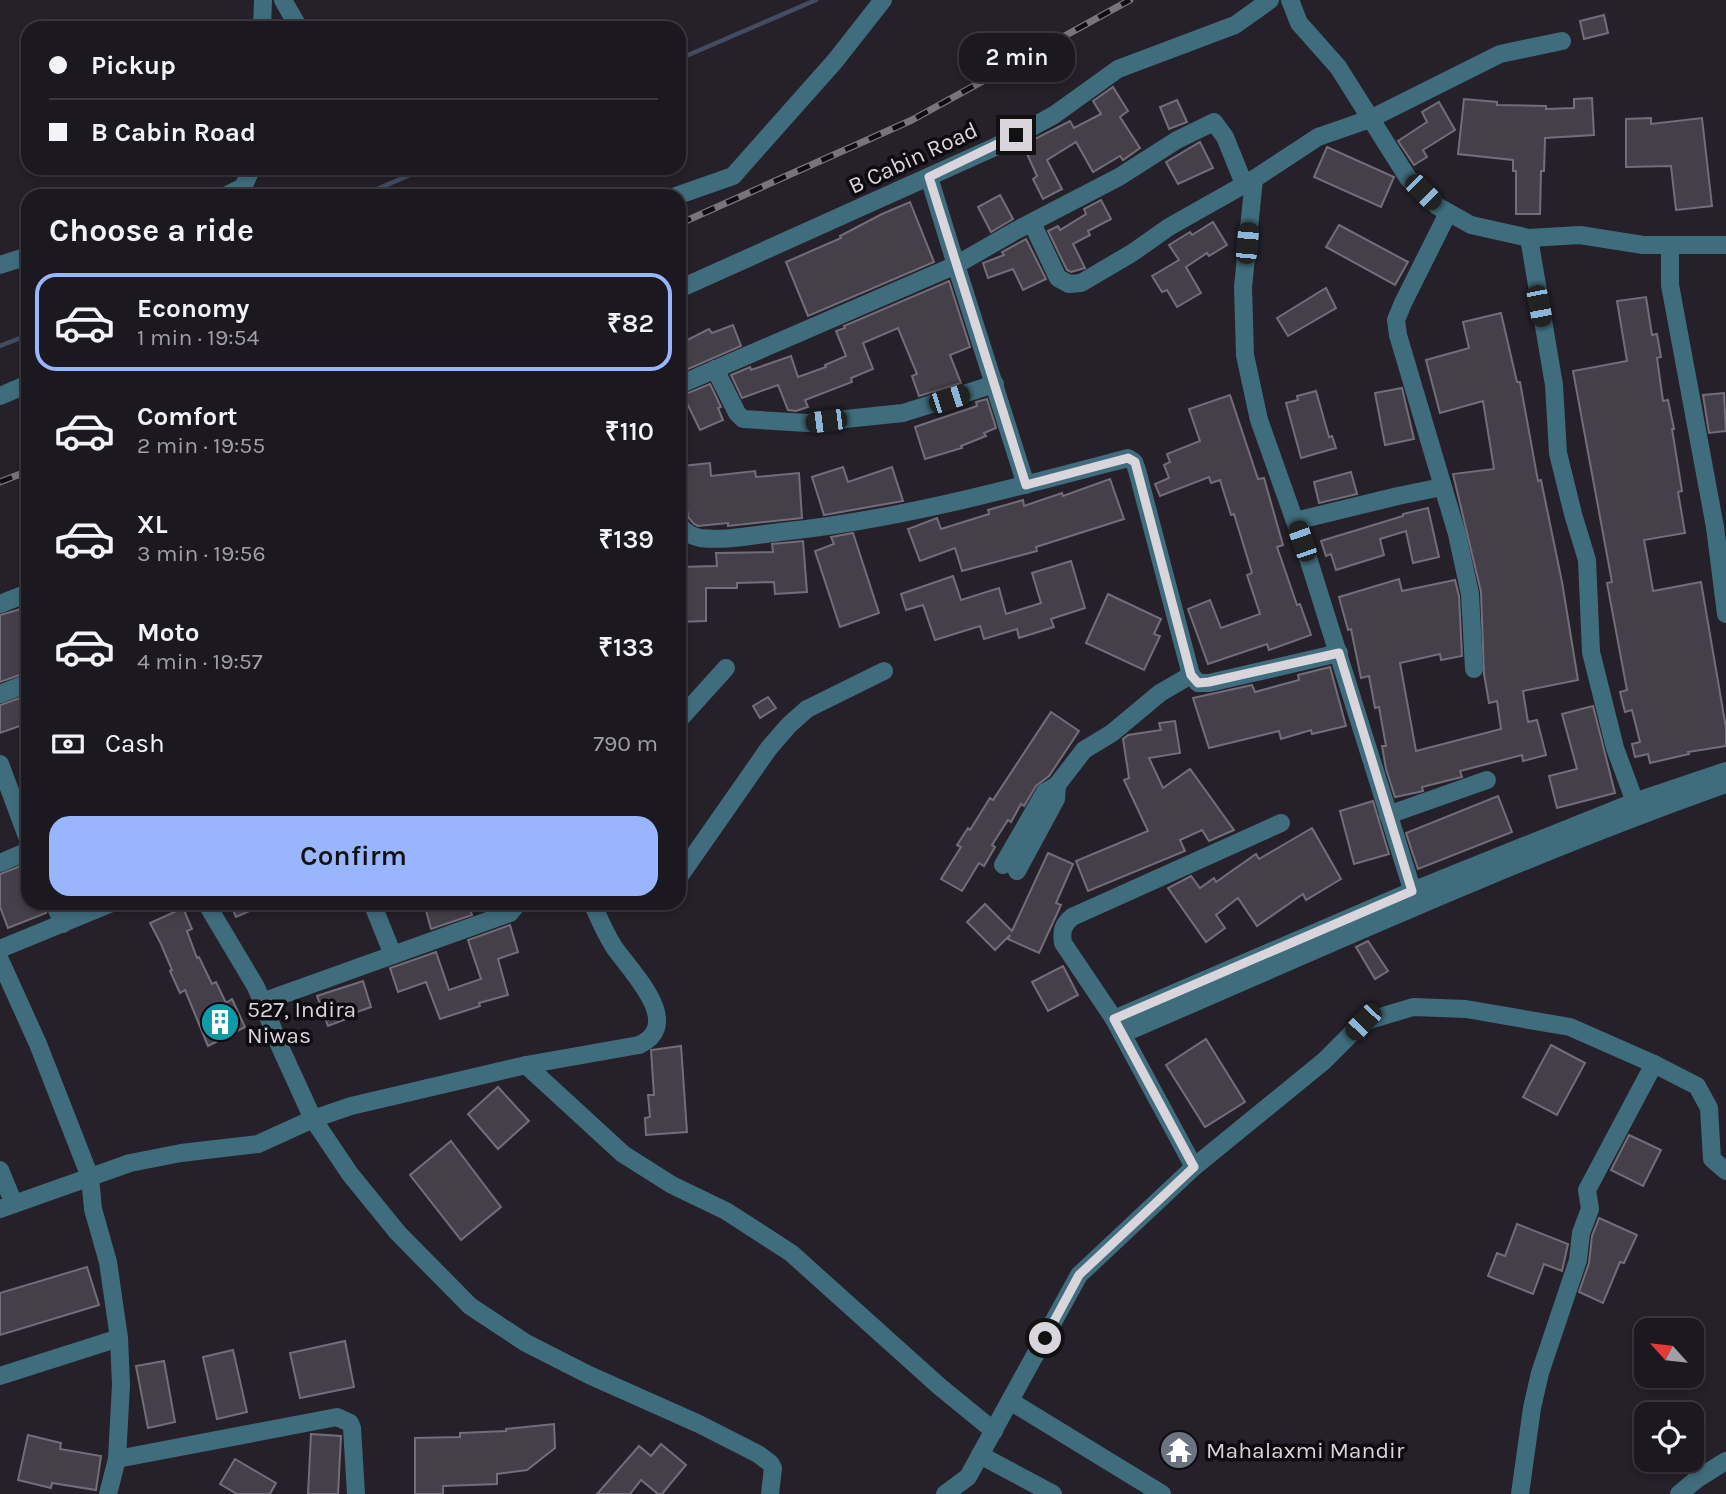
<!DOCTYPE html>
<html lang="en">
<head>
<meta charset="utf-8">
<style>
  body { margin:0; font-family:Karla,sans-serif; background:#29252c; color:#f1f3f6; height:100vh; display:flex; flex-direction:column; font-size:26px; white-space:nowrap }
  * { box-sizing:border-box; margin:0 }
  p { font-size:23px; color:#a0a0a4 }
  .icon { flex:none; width:38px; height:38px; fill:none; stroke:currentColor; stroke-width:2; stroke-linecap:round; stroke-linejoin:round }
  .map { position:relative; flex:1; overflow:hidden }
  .sheet { position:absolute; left:21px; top:189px; width:665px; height:721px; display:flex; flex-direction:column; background:#1c181f; border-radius:21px; box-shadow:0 4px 10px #0003,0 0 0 2px #3a373d }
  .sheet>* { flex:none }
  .top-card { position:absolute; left:21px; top:21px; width:665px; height:154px; border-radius:21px; box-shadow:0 4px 10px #0003,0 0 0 2px #3a373d; display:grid; align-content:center; height:154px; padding:0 28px; background:#1c181f }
  .needle { width:46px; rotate:297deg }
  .tools { position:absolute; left:1634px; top:1318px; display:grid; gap:14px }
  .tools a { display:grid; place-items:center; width:70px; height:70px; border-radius:14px; background:#1c181f; box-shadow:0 4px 10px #0003,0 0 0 2px #3a373d; font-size:35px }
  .end { position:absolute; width:32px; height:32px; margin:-16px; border:9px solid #d9d5dc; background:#111; box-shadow:0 0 0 4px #111 }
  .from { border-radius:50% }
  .bubble { position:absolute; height:49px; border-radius:21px; background:#1c181f; box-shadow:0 4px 10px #0003,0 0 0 2px #3a373d; font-size:23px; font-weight:600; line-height:49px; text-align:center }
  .car { position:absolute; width:21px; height:42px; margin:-21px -10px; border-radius:9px; box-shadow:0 0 5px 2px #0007; background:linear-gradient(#222 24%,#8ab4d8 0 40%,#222 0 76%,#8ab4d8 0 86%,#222 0) }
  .top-card b { display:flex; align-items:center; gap:24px; height:66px; font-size:26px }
  .top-card b+b { border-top:2px solid #3a373d }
  .top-card i { width:18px; height:18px; background:#f1f3f6 }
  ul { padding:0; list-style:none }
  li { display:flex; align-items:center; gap:21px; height:98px; margin:0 14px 10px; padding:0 14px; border:4px solid transparent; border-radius:21px }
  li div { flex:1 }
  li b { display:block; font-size:26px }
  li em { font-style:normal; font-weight:600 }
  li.selected { border-color:#99b5fd }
  li>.icon { width:63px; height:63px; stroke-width:1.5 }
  h2 { padding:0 28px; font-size:32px; line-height:84px }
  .pay { display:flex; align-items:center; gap:18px; height:77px; padding:0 28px; font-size:26px }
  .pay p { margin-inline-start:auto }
  .primary-button { display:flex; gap:14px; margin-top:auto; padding:14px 28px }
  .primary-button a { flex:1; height:80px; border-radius:21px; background:#99b5fd; color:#111; font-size:28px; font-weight:600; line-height:80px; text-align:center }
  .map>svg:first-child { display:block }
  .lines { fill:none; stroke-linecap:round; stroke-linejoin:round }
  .stream { stroke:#454c62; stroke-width:4.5 }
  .building { fill:#453f4a; stroke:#736d79; stroke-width:2 }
  .minor { stroke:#406d7d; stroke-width:18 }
  .rail-casing { stroke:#78747c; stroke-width:7 }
  .rail { stroke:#0d0b0f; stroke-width:4.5; stroke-dasharray:13; stroke-linecap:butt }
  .route { stroke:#d9d5dc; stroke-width:9 }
  .labels { text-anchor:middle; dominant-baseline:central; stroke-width:7; stroke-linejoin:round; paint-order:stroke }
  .street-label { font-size:23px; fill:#d9d5dc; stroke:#0d0b0f }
  .poi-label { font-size:23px; fill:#d9d5dc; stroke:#0d0b0f; text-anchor:start }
</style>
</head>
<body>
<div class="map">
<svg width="1726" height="1494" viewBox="0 0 1726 1494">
  <rect width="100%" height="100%" fill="#252029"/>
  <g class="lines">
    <g class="stream">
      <polyline points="679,59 816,0"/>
      <polyline points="361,196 426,168"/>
      <polyline points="0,346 28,335"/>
    </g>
  </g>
  <g class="building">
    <polygon points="1604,15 1608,33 1584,39 1580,21"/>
    <polygon points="1113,87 1128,111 1120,117 1140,148 1123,160 1120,156 1093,172 1076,142 1047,160 1062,189 1043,199 1033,179 1037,176 1023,145 1070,121 1074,128 1101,114 1093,101"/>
    <polygon points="1592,98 1594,135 1545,138 1544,171 1541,171 1540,214 1516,214 1516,171 1513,171 1513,160 1458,154 1464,99 1497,102 1497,105 1546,106 1546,109 1574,108 1574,99"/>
    <polygon points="1177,100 1187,122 1169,129 1160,107"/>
    <polygon points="1439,102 1455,130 1423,150 1427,157 1414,165 1398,141 1427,122 1422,112"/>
    <polygon points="1651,118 1651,124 1702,118 1712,206 1676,210 1671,166 1626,167 1626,119"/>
    <polygon points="1200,142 1213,168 1178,184 1166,162"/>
    <polygon points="1327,147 1394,177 1381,207 1314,177"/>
    <polygon points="1000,195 1013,219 991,232 978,207"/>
    <polygon points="1101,200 1111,219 1088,231 1090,235 1073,244 1085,268 1071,272 1067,270 1048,231 1058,226 1060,230 1086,214 1084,209"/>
    <polygon points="910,202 934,262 808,316 786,262 841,238 840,236 882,214"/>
    <polygon points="1213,222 1227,245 1209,256 1207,253 1186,267 1201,293 1177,307 1167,290 1162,292 1152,276 1179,260 1169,245 1190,232 1192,235"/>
    <polygon points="1339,225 1408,262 1395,285 1326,247"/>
    <polygon points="1026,239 1046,279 1023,290 1013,269 988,278 983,263 1004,255 1002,252"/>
    <polygon points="949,281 970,347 950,355 961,383 919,396 912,376 917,374 898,328 863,343 873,369 851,378 852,382 805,400 808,407 796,411 788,410 778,385 742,398 731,375 750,367 751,370 791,356 798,377 826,367 825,365 846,356 836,331 845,328 844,326"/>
    <polygon points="1326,288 1336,308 1288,336 1277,318"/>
    <polygon points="1646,297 1652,335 1657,334 1661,357 1657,358 1663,401 1668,400 1674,429 1672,429 1682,491 1678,492 1685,533 1644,540 1647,556 1653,591 1701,582 1726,728 1726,746 1688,752 1689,754 1650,763 1648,754 1635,757 1632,744 1640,742 1632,710 1625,712 1620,692 1627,690 1607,583 1612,582 1573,371 1627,361 1617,301"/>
    <polygon points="1501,313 1517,382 1520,382 1538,481 1541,480 1562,582 1578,680 1523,691 1528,722 1537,720 1546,755 1523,761 1522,755 1460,771 1462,777 1422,787 1423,791 1419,792 1395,797 1386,769 1382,746 1386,746 1379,707 1375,708 1369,676 1361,678 1351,629 1348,630 1339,597 1399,579 1402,591 1455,580 1459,596 1462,656 1441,660 1440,654 1400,663 1416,751 1501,729 1497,701 1489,703 1484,674 1481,592 1453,474 1494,469 1483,401 1440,413 1426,360 1469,348 1463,322"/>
    <polygon points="733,325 741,346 679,373 679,344 709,329 712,333"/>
    <polygon points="710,384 721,407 718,408 723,420 700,430 683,395"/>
    <polygon points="1402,388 1414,439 1385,445 1375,393"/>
    <polygon points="1316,391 1329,437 1332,436 1336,448 1301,458 1286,403 1298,400 1297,396"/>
    <polygon points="1724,393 1726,431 1709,433 1703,395"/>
    <polygon points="1230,395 1258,479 1264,478 1283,545 1277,547 1297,605 1300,604 1311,635 1269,650 1267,644 1208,664 1188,609 1210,600 1221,628 1260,614 1247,575 1252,573 1234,514 1231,515 1220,480 1211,483 1209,477 1160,496 1155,484 1169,478 1164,465 1170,462 1167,454 1200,441 1189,409"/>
    <polygon points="987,399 996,428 984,433 986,436 961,446 962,448 925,459 915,427 977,406 976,402"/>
    <polygon points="710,463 711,476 755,471 756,477 799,473 802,518 728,526 728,523 698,526 694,524 688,517 682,466"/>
    <polygon points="843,467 848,482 892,467 903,501 824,515 812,477"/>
    <polygon points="1351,472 1357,494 1319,503 1314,482"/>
    <polygon points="1110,479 1124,519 1036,547 1037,551 962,571 955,548 920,561 908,529 937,518 941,529 989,514 988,510 1023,500 1024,506 1062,493 1063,496"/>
    <polygon points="1428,508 1439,557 1413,563 1406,531 1380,539 1384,555 1336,570 1331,554 1326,556 1321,541 1403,516 1403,514"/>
    <polygon points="853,533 879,613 840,627 815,551 834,544 831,537"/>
    <polygon points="803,541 807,592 775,594 774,582 737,583 737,588 706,588 706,621 679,622 679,567 717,566 716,553 773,552 772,544"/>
    <polygon points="1071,561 1085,608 1051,619 1054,627 1019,638 1017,629 984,639 980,626 935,640 923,605 906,610 901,594 953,576 961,600 999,588 1006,614 1041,603 1032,573"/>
    <polygon points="1108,594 1161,619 1154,634 1160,636 1144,670 1086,643"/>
    <polygon points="24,608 28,623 28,672 0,682 0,615"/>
    <polygon points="1330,667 1346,726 1312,734 1311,730 1281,739 1279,731 1209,748 1193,698 1252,685 1255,692 1299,680 1298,675"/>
    <polygon points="28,695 28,723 0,733 0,705"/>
    <polygon points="768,697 776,708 760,718 753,706"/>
    <polygon points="1593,706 1615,793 1557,808 1549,776 1577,769 1562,714"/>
    <polygon points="1051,712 1079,731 1049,776 1036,786 1024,806 1021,804 1011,822 1008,820 992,845 995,847 984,866 979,863 962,891 941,879 961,847 957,845 968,828 970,830 990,798 993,800"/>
    <polygon points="1175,721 1180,753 1149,758 1163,788 1190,769 1234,830 1209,841 1202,830 1180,840 1185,851 1088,891 1076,861 1148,831 1124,780 1129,778 1123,739 1128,735 1161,730 1159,723"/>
    <polygon points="1498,796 1512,832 1418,869 1406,833"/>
    <polygon points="1373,801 1389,854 1354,864 1340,811"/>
    <polygon points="1312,828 1341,879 1306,900 1303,894 1257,926 1238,898 1216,915 1225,928 1206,942 1168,888 1191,876 1200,888 1214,878 1216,882 1256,854 1259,859"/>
    <polygon points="1048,853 1073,864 1056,903 1061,905 1039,953 1008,939 1010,935 995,950 967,922 985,904 1012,931"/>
    <polygon points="28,863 28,903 42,903 46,913 8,928 0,907 0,874"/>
    <polygon points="230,903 268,903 236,917"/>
    <polygon points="424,903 468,903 472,915 431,929"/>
    <polygon points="183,908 192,929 187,931 197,958 199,957 212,984 216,982 226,1003 232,999 245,1027 208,1046 185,990 180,993 170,971 172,970 161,944 150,923"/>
    <polygon points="510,925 518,952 498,959 508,995 479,1003 480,1006 440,1019 426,982 398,992 390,968 436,952 449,990 481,979 468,940"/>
    <polygon points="1368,941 1388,971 1375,979 1356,947"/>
    <polygon points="1063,966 1078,995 1048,1011 1032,982"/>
    <polygon points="363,981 371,1007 348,1015 349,1018 328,1026 317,996"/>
    <polygon points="1206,1039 1245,1102 1205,1127 1166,1065"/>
    <polygon points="1551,1045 1585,1063 1557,1115 1523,1097"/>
    <polygon points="681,1046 687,1132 646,1135 645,1118 650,1117 648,1095 654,1095 651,1050"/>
    <polygon points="498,1087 529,1121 498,1149 468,1114"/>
    <polygon points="1629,1135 1661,1150 1643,1186 1611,1170"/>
    <polygon points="451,1141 501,1207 461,1240 410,1175"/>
    <polygon points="1599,1218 1637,1235 1624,1263 1620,1262 1603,1303 1579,1292 1589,1263 1592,1236"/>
    <polygon points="1517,1224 1568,1244 1562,1271 1544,1264 1533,1294 1488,1276 1497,1253 1505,1256"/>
    <polygon points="87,1267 99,1305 0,1335 0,1293"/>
    <polygon points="345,1341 354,1387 300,1398 290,1353"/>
    <polygon points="233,1350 247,1412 217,1419 203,1357"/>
    <polygon points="164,1361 175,1422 148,1428 136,1366"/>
    <polygon points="554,1424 555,1448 527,1470 497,1474 497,1484 443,1486 443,1494 415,1494 415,1438 460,1437 460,1433 506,1431 506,1429"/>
    <polygon points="311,1434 341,1436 338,1494 308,1494"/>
    <polygon points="28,1435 61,1443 60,1449 101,1456 96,1490 52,1483 51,1488 18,1480"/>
    <polygon points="661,1444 686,1465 662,1494 658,1494 641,1480 630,1494 597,1494 639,1446 651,1456"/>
    <polygon points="235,1459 276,1483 270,1494 237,1494 220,1484"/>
  </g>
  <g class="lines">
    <g class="minor">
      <polyline points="283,0 299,28"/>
      <polyline points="1290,0 1299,23 1338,67 1408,178 1437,206 1471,225 1529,238 1580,235 1643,245 1726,245"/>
      <polyline points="262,28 263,0"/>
      <polyline points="929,177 956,265 1015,231 1119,177 1177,140 1214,122 1225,137 1244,184"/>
      <polyline points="1254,179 1243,287 1245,355 1259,420 1309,561 1417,905"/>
      <polyline points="225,196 243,187 252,168"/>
      <polyline points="676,196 733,176 835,61 883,0"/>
      <polyline points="1448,213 1403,303 1396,320 1398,335 1457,534 1470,594 1474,669"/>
      <polyline points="1032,223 1058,278 1069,284 1081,283 1132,253 1169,227 1254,179 1318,137 1370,119 1500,54 1562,41"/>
      <polyline points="1529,238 1554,385 1558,453 1573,514 1587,560 1591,652 1615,748 1639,813"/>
      <polyline points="1670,245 1670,285 1715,527 1726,614"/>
      <polyline points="0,265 28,256"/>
      <polyline points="679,289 997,146 1054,115 1118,69 1235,25 1270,0"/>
      <polyline points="715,369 737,413 743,419 807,423 903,413 995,384"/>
      <polyline points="679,385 956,265 1026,485"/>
      <polyline points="0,396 28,384"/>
      <polyline points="1295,521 1398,496 1442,487"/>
      <path d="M679,524C684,532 691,536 700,538C726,541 754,535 780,532C897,520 1014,488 1128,458L1134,462L1137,470L1191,675L1198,683H1209L1339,653"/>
      <polyline points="0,604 28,593"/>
      <polyline points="0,694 28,683"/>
      <polyline points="679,720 726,668"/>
      <polyline points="0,764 28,839"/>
      <polyline points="1057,785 1084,750 1112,733 1160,693 1191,675"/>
      <polyline points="1388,815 1487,780"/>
      <polyline points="0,863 28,851"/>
      <polyline points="1003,865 1045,792 1057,785 1056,799 1017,871"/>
      <polyline points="679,877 769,748 789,725 807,709 884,671"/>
      <polyline points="54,903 63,924"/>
      <polyline points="206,903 256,987 281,1049 313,1119 350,1174 398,1233 470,1306 526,1343 589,1375 699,1424 758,1454 770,1463 773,1468 770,1494"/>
      <polyline points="372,903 393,955"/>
      <polyline points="0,949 112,903"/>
      <polyline points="0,960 38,1044 90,1177 93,1209 108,1262 119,1338 121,1385 117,1459 108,1494"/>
      <polyline points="262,1002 510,913 518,903"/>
      <polyline points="1114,1019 1412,891 1634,802 1726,771"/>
      <path d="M1122,1034C1322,948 1520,857 1726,784"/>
      <path d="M526,1065L639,1045C685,1024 631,972 614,947C605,933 599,918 592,903"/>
      <polyline points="1194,1167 1324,1061 1363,1022 1413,1007 1466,1009 1570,1027 1654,1064 1697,1086 1709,1108 1712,1159 1726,1171"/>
      <polyline points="0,1170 14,1204"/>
      <polyline points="0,1209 130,1163 181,1153 258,1144 313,1119 351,1106 526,1065 623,1154 672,1185 726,1211 791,1253 939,1386 994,1431"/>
      <polyline points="0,1376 119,1338"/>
      <polyline points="1010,1401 1162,1494"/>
      <polyline points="980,1455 1053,1494"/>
      <polyline points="117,1459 337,1417 350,1423 352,1428 356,1494"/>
      <path d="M945,1494L968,1477L1079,1275L1194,1167L1114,1019L1063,943C1061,931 1063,925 1072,917L1281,823"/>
      <polyline points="1520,1494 1532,1408 1540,1373 1578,1260 1581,1233 1590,1209 1587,1190 1654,1064"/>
      <polyline points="1679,1494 1697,1479 1726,1461"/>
    </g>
    <g class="rail-casing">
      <g id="rail">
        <polyline points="679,224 912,120 1130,0"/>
        <polyline points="0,482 28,471"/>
      </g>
    </g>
    <use href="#rail" class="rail"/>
  </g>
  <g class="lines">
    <polyline class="route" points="1016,135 929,177 1026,485 1128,458 1135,462 1191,675 1198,683 1209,682 1339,653 1412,891 1114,1019 1194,1167 1079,1275 1045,1338"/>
  </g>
  <defs>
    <g id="building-disc" transform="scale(2.0125)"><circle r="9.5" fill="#0f9aa8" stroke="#0d0b0f"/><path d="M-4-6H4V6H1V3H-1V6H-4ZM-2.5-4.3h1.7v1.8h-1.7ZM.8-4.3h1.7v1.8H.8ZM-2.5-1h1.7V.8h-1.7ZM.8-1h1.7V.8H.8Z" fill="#fff"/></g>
    <g id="temple-disc" transform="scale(2.0125)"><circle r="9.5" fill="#6b7280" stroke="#0d0b0f"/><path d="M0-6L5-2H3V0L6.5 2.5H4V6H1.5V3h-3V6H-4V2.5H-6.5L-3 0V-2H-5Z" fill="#fff"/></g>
  </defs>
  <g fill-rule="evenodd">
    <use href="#building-disc" x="220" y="1022"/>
    <use href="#temple-disc" x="1179" y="1450"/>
  </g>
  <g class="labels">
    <g class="street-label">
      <text transform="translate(913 158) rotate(-25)">B Cabin Road</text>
    </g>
    <g class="poi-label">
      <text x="247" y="1009">527, Indira<tspan x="247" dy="26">Niwas</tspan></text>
      <text x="1206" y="1450">Mahalaxmi Mandir</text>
    </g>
  </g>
</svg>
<div class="tools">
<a><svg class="needle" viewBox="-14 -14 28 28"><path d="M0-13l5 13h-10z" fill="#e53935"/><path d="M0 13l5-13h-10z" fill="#a0a0a4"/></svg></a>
<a><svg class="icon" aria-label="locate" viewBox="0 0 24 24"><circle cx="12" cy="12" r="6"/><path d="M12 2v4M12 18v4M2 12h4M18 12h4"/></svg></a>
</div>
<i class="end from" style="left:1045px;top:1338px"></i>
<i class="end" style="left:1016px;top:135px"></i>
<div class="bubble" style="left:959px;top:33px;width:116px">2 min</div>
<i class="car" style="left:1423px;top:192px;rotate:135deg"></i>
<i class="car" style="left:1247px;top:243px;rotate:5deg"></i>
<i class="car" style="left:1539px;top:306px;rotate:169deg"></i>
<i class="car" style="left:949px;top:399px;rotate:72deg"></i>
<i class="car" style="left:826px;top:421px;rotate:263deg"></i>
<i class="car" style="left:1302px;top:541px;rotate:341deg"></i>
<i class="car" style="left:1363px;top:1022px;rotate:224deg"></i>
<div class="top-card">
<b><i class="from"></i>Pickup</b>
<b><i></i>B Cabin Road</b>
</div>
<section class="sheet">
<h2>Choose a ride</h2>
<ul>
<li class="selected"><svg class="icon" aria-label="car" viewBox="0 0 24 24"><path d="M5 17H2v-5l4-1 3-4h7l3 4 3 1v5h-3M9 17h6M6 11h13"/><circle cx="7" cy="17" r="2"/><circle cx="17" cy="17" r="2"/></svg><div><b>Economy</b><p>1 min · 19:54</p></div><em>₹82</em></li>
<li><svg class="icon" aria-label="car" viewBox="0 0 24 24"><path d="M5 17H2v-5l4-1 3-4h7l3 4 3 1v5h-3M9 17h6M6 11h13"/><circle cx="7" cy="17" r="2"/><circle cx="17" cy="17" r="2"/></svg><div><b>Comfort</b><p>2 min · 19:55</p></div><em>₹110</em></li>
<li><svg class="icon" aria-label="car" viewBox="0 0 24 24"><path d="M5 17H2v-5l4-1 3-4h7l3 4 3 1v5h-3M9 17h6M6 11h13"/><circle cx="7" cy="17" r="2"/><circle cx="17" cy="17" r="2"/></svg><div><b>XL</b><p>3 min · 19:56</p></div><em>₹139</em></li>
<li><svg class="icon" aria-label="car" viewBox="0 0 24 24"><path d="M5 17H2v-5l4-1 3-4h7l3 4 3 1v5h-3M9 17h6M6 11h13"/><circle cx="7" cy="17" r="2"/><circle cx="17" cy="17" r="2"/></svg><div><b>Moto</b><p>4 min · 19:57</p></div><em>₹133</em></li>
</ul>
<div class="pay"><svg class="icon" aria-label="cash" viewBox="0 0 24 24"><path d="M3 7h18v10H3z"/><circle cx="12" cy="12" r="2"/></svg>Cash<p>790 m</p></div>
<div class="primary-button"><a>Confirm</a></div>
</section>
</div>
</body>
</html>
